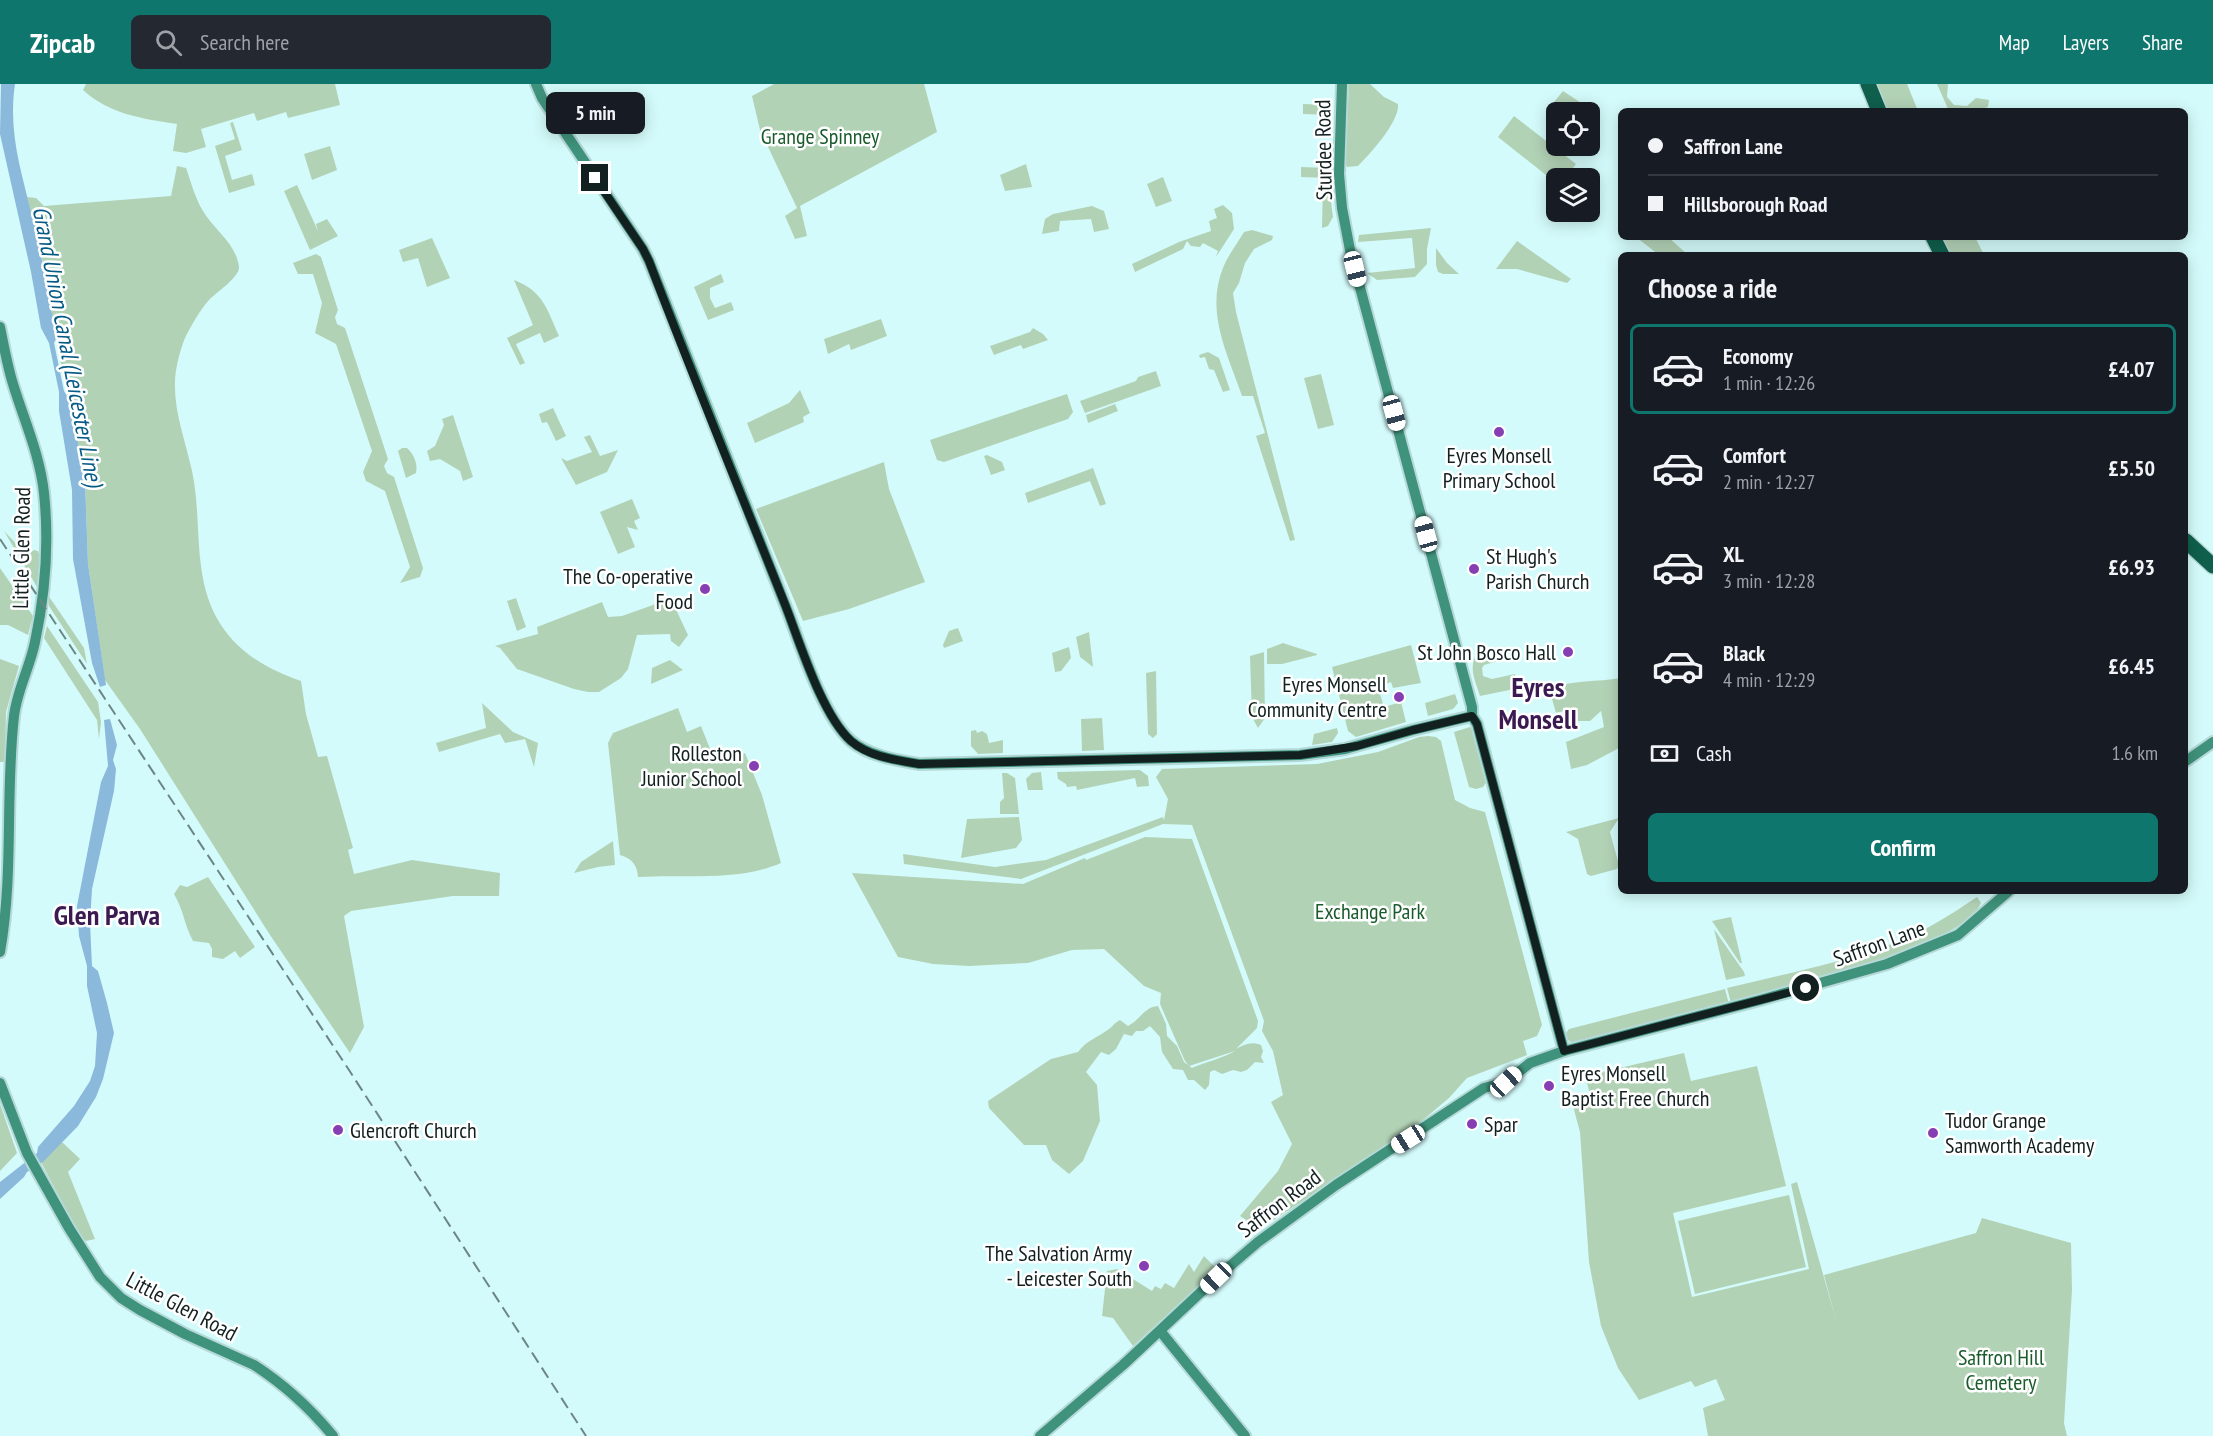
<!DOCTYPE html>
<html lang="en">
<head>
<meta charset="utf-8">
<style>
  body { margin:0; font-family:"PT Sans Narrow",sans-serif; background:#242831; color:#f1f3f6; height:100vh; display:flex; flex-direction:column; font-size:22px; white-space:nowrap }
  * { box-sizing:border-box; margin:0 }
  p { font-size:20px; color:#9ea1a6 }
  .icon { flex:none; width:33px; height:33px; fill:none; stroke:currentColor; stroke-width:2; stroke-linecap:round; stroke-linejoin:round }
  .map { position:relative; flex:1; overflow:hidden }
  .sheet { position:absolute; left:1618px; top:168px; width:570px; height:642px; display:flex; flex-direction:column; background:#171b24; border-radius:9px; box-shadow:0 3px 15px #0003 }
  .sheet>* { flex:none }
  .guide { position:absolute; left:1618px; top:24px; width:570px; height:132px; border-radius:9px; box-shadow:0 3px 15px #0003; display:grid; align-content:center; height:132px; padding:0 30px; background:#171b24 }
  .fabs { position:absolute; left:1546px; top:18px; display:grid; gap:12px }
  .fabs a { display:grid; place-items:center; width:54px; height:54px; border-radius:9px; background:#171b24; box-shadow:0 3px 15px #0003; font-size:30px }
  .end { position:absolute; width:27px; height:27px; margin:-14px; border:8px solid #122020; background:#fff; box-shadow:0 0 0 3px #fff }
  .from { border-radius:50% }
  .bubble { position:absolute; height:42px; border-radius:9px; background:#171b24; box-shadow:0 3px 15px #0003; font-size:20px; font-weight:700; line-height:42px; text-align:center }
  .car { position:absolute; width:18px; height:36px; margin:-18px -9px; border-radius:8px; box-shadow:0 0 4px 2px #0007; background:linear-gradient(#fff 24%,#345 0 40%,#fff 0 76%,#345 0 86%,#fff 0) }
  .guide b { display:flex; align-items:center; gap:21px; height:57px; font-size:22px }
  .guide b+b { border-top:2px solid #363941 }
  .guide i { width:15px; height:15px; background:#f1f3f6 }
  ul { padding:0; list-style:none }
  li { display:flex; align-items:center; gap:18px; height:90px; margin:0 12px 9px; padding:0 18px; border:3px solid transparent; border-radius:9px }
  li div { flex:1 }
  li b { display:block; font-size:22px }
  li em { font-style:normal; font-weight:700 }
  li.active { border-color:#0f766e }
  li>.icon { width:54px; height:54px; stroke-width:1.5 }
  h2 { padding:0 30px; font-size:27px; line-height:72px }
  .pay { display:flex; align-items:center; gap:15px; height:66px; padding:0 30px; font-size:22px }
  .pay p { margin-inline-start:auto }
  .action { display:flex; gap:12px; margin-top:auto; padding:12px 30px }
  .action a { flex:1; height:69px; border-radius:9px; background:#0f766e; color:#fff; font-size:24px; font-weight:700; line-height:69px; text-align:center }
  header { display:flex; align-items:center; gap:36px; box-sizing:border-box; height:84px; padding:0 30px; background:#0f766e; color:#fff }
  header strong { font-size:28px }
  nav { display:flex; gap:33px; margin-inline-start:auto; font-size:21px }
  .search { width:420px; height:54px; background:#242831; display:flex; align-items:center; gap:15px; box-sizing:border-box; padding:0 21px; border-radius:9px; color:#9ea1a6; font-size:22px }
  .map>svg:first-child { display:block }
  .green { fill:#b2d2b6 }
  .water { fill:#8ab9dc }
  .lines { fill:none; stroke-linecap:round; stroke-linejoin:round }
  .secondary-casing { stroke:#b5d8d8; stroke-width:14 }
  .highway-casing { stroke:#b5d8d8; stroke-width:18 }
  .secondary { stroke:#3f927b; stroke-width:10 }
  .highway { stroke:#105f4c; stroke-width:15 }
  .rail { stroke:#6c8686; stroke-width:2; stroke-dasharray:12 6; stroke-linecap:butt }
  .route { stroke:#122020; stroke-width:8 }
  .poi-dot { fill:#853fb2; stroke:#fff; stroke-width:2 }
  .labels { text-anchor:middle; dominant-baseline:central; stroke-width:5; stroke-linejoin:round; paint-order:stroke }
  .park-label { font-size:22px; fill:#195b2b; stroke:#fff }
  .street-label { font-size:22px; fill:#122020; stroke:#fff }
  .poi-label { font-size:22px; fill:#122020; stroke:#fff; text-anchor:start }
  .water-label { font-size:24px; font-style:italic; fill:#055a86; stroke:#fff }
  .district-label { font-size:28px; font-weight:bold; fill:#3b1a51; stroke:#fff }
</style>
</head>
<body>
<header>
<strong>Zipcab</strong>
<div class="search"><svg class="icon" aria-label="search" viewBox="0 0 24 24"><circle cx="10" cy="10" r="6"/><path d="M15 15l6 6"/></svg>Search here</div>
<nav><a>Map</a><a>Layers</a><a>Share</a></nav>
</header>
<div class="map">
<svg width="2213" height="1352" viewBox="0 0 2213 1352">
  <rect width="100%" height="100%" fill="#d4fbfb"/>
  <g class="green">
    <path d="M86,0H335L340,21L288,34L286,28L257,37L254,29L201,45L206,63L186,69L173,67L177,40C143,35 109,30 83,6Z"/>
    <polygon points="774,0 924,0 937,48 800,122 807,152 795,155 785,132 797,124 760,46 752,12"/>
    <path d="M1349,0H1370L1384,13L1398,20C1400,37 1370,70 1358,82L1347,83L1345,78Z"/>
    <polygon points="1872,0 1907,0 1918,27 1884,27"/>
    <polygon points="1937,0 1948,0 1947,13 1954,21 1967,22 1976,14 1989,16 1988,23 1976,27 1949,27"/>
    <polygon points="1563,7 1595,28 1590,35 1590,28 1557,28 1557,36 1546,28"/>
    <polygon points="1303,20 1330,21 1330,31 1303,30"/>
    <path d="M1514,32L1576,80C1570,88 1567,94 1557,94V97L1551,95L1498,53Z"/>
    <polygon points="233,38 242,66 225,72 232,96 252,90 255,101 229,109 215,62 235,55 230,39"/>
    <polygon points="330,62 337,86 312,96 304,70"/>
    <polygon points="1026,80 1032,103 1005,107 1000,91"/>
    <path d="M177,82L186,84C191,98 195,114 203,127C214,146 236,159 239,183C240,193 216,209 209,216C200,226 191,242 185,254C180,266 175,286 175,298C174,329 186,358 192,387C203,438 191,495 221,541C240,570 269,586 301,597L306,630L318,673L327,672L353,764L348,766L354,790L412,776L500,789L499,812H453L351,827L344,832L364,943L350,969L270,851L140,645L105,596L88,480L85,396L56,255L45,187L27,113L36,114L44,122L171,112Z"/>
    <polygon points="1301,83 1328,84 1328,94 1301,93"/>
    <polygon points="1163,93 1172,117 1156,123 1147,100"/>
    <polygon points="1323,95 1328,95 1333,133 1328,142 1322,144"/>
    <polygon points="297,101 318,147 316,140 327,135 338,152 310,166 284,107"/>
    <polygon points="1223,121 1232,129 1234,145 1216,173 1218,167 1203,159 1200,163 1191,162 1187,157 1183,165 1135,188 1132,180 1179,158 1211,147 1209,137 1217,134 1214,125"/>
    <polygon points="1092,122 1104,127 1109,145 1094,148 1091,135 1060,137 1059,147 1042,150 1045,135 1053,130"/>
    <polygon points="1431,144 1427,165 1427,180 1415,193 1377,196 1367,189 1415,184 1412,154 1358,158 1359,151"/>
    <path d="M1252,146L1273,152L1272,156L1254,165L1245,179L1239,199L1233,209L1236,228L1295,456L1290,457L1256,352L1265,349L1253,312H1242C1228,271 1205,228 1223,184C1228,171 1237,160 1244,148Z"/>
    <polygon points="1636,153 1668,153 1688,171 1659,171"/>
    <polygon points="1940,153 1975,153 1984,171 1949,171"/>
    <polygon points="432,154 450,194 427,203 418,174 403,178 399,166"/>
    <polygon points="1517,157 1571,195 1567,199 1517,185 1496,185"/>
    <polygon points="1436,164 1447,179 1459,190 1443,190 1438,188 1436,181"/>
    <polygon points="316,170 321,173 338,226 335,233 337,240 345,244 388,375 384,382 387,389 394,393 423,484 420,493 400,499 410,483 385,407 366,397 363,388 372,367 336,260 315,249 322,219 313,190 298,190 293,179"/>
    <polygon points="721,190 724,198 710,204 710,214 715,224 731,218 734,226 708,236 694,203"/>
    <path d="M514,196C543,207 547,225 559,252L544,259L540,249L516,260L525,279L520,281L507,254L533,241Z"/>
    <polygon points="881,235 887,252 851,266 849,260 828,270 824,255"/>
    <polygon points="1033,244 1043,250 1048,256 1023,265 1021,261 994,271 990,262 1030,248"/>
    <polygon points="1208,268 1219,274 1230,306 1223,308 1214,286 1209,285 1205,273 1200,274 1199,271"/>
    <polygon points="1156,287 1161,302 1085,329 1080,317 1136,297 1138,293"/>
    <polygon points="1321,290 1334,341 1318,345 1304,294"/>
    <polygon points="800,306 810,329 803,333 804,338 755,359 747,339 789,319"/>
    <polygon points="1067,310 1073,328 1068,335 944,378 937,376 930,356"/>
    <polygon points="1115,320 1118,327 1088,339 1086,331"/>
    <polygon points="553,324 566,352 556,357 547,338 542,339 539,330"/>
    <polygon points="453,331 473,393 463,397 460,387 440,375 430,377 427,367 435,362 444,341 442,335"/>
    <polygon points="590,351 600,372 618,366 607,388 576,401 561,374 567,377 592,368 584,353"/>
    <path d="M402,364H407C414,370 418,380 416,389L406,394L398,367Z"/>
    <polygon points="987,371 1002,378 1005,386 991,391 984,372"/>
    <polygon points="884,378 889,405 925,498 849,525 803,537 756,425"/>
    <polygon points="1093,384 1106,420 1100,422 1090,397 1028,419 1025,409"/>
    <polygon points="632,415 640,434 634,437 638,446 627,443 635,463 618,470 600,428"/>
    <path d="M4,447L25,469L28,471L34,466L38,467C42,477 42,494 37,503Z"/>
    <polygon points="0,484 33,532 28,551 8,541 0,541"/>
    <polygon points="664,510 671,515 688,551 679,563 671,557 670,550 637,551 628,585 621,594 599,608 588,608 574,605 517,585 500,564 495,562 538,550 537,543 602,518 608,533 622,532 653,521"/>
    <polygon points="48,511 84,564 87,580 49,522"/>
    <polygon points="516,514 526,543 517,547 507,517"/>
    <polygon points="47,542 98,618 101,638 99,655 97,636 44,554"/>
    <polygon points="958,544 963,557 944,564 943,561 949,547"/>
    <polygon points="1089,548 1093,583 1080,573 1076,553"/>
    <polygon points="1283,559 1317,570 1317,571 1282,580 1267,580 1267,565"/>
    <polygon points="1411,561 1421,599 1393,604 1391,598 1386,600 1387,608 1380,610 1384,623 1401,618 1406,638 1356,653 1348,647 1332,583"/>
    <polygon points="1069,563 1071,574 1061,587 1055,588 1052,569"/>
    <path d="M1502,566L1505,575L1484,581L1482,584L1483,592L1492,595L1515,590L1519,604L1480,612C1476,599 1469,586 1475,573Z"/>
    <polygon points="1264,568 1265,634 1258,644 1252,633 1250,572"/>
    <polygon points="0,575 19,582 6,628 5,678 0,678"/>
    <polygon points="670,576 683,586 651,600 652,584"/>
    <polygon points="1156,587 1157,650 1153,654 1148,650 1146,589"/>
    <path d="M1621,594V663L1587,681L1571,685L1566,658L1604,643L1601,627L1590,637H1571L1564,627L1556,629L1549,604C1573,596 1597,598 1621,594Z"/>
    <polygon points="1455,610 1458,619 1453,625 1428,632 1425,619"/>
    <polygon points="482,619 513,648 538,659 534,683 525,655 505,659 500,650 439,668 436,659 486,644"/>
    <path d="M678,624L687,648L701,642L716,680L745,669L762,711L781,779C737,798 685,790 638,793C637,780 632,775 620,771L608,659L613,649Z"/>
    <polygon points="1102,634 1104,666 1082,667 1081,635"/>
    <polygon points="1470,643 1474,646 1487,697 1483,703 1476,705 1469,703 1454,648"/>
    <polygon points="1337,644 1338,649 1332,658 1312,661 1314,650"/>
    <polygon points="976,646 977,649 982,647 987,650 989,659 1003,656 1003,669 978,670 971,662 971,647"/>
    <polygon points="1428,652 1436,653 1441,657 1455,716 1470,724 1485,728 1542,941 1537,952 1523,957 1527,971 1467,994 1449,1014 1417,1041 1260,1145 1240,1132 1278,1087 1292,1060 1271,1018 1283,1011 1273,967 1262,947 1264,937 1192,741 1163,740 1021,795 904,780 903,770 995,783 1046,776 1163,733 1164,736 1168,715 1156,693 1162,685 1317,680 1378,668 1419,653"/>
    <polygon points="1140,686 1148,692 1149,702 1137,703 1135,694 1077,706 1076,702 1067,703 1066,700 1058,695 1057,688"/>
    <polygon points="1041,688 1043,706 1028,706 1026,695 1032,689"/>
    <polygon points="1002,689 1007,689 1015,694 1019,730 1000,730 1000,718 1004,714"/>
    <polygon points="1019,733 1022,756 1016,764 961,774 967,735"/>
    <polygon points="1619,734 1610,748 1619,781 1617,785 1591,792 1587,790 1578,755 1566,748"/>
    <path d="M1145,753L1192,755L1258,937L1257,944L1236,965C1244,960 1252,957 1261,961L1263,967L1261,973L1264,979L1255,978L1247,986L1241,988L1233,986L1222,990L1214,986L1210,988L1209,1001L1205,1006L1194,996H1188L1183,986L1173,985L1162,968L1160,953L1150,942L1143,947H1136L1132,952L1124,950L1116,965L1109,971L1101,968L1086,988L1097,1001L1100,1037L1083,1077L1069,1090L1052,1076L1046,1061H1024L989,1024L988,1017L1051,975L1078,968C1087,956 1097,954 1109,945C1113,942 1114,939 1120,936L1128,942C1140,936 1144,923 1158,922L1166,940L1167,952L1177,962L1184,978L1192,984C1206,978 1223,974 1235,967L1189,982L1185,977L1160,920L1161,909L1144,902L1104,865L1072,866L1028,879L969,882L933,880L898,873L852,789L1023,800L1085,774L1086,776Z"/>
    <polygon points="613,757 615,781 598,783 574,789 581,778"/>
    <path d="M208,793L255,863L240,874L235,867L223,875L212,873V865L209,859L193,857C184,840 184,827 174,810L180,801L187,803Z"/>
    <path d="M1977,813L1981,819C1961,865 1782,904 1731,919L1727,904C1784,890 1842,879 1897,858C1925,847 1952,830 1977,813Z"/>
    <polygon points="1731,833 1742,879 1740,879 1712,837"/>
    <polygon points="1714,845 1744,888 1745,892 1726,896"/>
    <polygon points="1725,905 1729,920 1573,960 1566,954 1566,949 1569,945"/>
    <polygon points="1684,969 1691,997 1757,982 1786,1102 1673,1129 1692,1213 1809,1185 1791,1100 1797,1098 1836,1236 1824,1191 1976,1149 1982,1134 2071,1159 2072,1206 2064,1339 2067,1352 1708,1352 1703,1324 1725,1316 1716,1295 1695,1303 1691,1297 1639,1316 1618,1284 1601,1242 1589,1178 1580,1048 1573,1022 1592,1017 1585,992"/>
    <polygon points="0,1020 17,1069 0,1087"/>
    <polygon points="62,1058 80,1075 68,1088 95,1155 86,1157 80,1153 41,1078"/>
    <polygon points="1789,1111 1806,1183 1695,1210 1678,1137"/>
    <polygon points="1204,1172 1217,1185 1133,1262 1113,1234 1102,1232 1107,1187 1117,1185 1152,1207 1155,1202 1161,1205 1165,1199 1174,1204 1189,1180 1194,1188"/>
  </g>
  <g class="water">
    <path d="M1,0H15C8,48 21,86 32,132C42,173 50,213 56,255L54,259L64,307L70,317L85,396L88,480L106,601L100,603L92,579L73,475L72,406L59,327V308L49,259L41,244L31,188L0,50Z"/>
    <polygon points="110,635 117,661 113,676 116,685 114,707 92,805 90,839 92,882 98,887 107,919 114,949 103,995 96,1013 78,1042 43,1078 27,1088 24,1093 0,1115 0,1098 37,1069 38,1063 74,1022 90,997 95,982 97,949 87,902 87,882 79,852 77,822 101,698 108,682 104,636"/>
  </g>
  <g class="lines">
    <g class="secondary-casing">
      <g id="secondary">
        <path d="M536,0L542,14L643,165L649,177C694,293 740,408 786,523C800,559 822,631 851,657C869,672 896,676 919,680L1300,671L1345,665L1413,646L1472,632"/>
        <polyline points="1342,0 1339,90 1342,124 1350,166 1472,623 1472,632 1477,640 1564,967"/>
        <path d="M0,243C4,262 7,281 13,300C24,336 40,371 44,409C49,457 45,511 35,558C30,583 17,606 14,632C5,711 14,789 0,868"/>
        <polyline points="2186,677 2213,658"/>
        <path d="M0,999L27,1069L69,1144L100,1193L121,1214L140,1226L185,1250L254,1281C285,1301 310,1324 333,1352"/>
        <polyline points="1161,1248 1245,1352"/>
        <polyline points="1040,1352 1123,1281 1216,1194 1258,1158 1336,1101 1484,1004 1506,998 1530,979 1564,967 1760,916 1887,880 1958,851 2009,807"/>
      </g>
    </g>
    <g class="highway-casing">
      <g id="highway">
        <polyline points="1868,0 1879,27"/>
        <polyline points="1933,153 1942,171"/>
        <polyline points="2186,457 2213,482"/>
      </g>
    </g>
    <use href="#secondary" class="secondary"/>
    <use href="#highway" class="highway"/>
    <polyline class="rail" points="0,455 347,983 586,1352"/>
  </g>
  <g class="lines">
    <path class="route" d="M595,94L643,165L649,177C693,293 740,407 786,523C800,559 822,631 851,657C869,673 896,676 919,680L1300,671L1357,662L1413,646L1472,632L1477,640L1564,967L1806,904"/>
  </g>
  <g class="poi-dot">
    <circle cx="1499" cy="348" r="6"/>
    <circle cx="1474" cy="485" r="6"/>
    <circle cx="705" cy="505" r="6"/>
    <circle cx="1568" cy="568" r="6"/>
    <circle cx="1399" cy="613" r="6"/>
    <circle cx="754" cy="682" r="6"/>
    <circle cx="1549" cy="1002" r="6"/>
    <circle cx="1472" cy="1040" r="6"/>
    <circle cx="338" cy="1046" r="6"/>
    <circle cx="1933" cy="1049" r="6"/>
    <circle cx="1144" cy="1182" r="6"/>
  </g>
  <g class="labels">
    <g class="park-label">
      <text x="820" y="52">Grange Spinney</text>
      <text x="1370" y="827">Exchange Park</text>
      <text x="2001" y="1273">Saffron Hill<tspan x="2001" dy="25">Cemetery</tspan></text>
    </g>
    <g class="street-label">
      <text transform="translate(1323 66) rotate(-91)">Sturdee Road</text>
      <text transform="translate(21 464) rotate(-89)">Little Glen Road</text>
      <text transform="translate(1879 859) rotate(-20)">Saffron Lane</text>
      <text transform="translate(1279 1119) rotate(-37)">Saffron Road</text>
      <text transform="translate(182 1222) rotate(28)">Little Glen Road</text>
    </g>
    <g class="poi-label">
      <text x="1499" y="371" text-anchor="middle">Eyres Monsell<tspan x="1499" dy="25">Primary School</tspan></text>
      <text x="1486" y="472">St Hugh's<tspan x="1486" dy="25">Parish Church</tspan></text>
      <text x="693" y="492" text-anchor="end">The Co-operative<tspan x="693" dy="25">Food</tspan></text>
      <text x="1556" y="568" text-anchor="end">St John Bosco Hall</text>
      <text x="1387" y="600" text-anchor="end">Eyres Monsell<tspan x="1387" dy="25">Community Centre</tspan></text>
      <text x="742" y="669" text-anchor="end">Rolleston<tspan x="742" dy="25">Junior School</tspan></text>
      <text x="1561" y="989">Eyres Monsell<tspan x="1561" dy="25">Baptist Free Church</tspan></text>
      <text x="1945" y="1036">Tudor Grange<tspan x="1945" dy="25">Samworth Academy</tspan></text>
      <text x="1484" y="1040">Spar</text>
      <text x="350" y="1046">Glencroft Church</text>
      <text x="1132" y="1169" text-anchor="end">The Salvation Army<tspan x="1132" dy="25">- Leicester South</tspan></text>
    </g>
    <g class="water-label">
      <text transform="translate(68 262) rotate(79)">Grand Union Canal (Leicester Line)</text>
    </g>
    <g class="district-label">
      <text x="1538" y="602">Eyres<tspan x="1538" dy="32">Monsell</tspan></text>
      <text x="107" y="830">Glen Parva</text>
    </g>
  </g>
</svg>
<div class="fabs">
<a><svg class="icon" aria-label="locate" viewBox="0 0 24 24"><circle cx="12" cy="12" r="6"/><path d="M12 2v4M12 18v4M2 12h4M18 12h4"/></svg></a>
<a><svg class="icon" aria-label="layers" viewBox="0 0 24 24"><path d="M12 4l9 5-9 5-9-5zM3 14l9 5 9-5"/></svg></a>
</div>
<i class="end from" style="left:1806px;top:904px"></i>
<i class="end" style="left:595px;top:94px"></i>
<div class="bubble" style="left:546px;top:8px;width:99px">5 min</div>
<i class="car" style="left:1355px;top:185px;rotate:166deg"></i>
<i class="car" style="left:1394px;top:329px;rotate:165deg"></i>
<i class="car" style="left:1426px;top:450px;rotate:345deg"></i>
<i class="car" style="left:1506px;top:998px;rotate:47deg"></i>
<i class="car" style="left:1408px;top:1055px;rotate:238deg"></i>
<i class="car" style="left:1216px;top:1194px;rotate:226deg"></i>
<div class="guide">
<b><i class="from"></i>Saffron Lane</b>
<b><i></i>Hillsborough Road</b>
</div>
<section class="sheet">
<h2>Choose a ride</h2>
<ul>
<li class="active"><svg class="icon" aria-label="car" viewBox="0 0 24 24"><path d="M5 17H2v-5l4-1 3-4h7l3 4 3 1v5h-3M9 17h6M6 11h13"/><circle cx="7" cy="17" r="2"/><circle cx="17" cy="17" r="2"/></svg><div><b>Economy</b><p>1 min · 12:26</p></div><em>£4.07</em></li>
<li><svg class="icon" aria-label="car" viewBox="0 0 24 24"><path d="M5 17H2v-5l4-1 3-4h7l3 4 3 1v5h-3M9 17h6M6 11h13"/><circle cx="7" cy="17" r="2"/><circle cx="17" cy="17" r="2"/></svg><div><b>Comfort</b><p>2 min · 12:27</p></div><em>£5.50</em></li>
<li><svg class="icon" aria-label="car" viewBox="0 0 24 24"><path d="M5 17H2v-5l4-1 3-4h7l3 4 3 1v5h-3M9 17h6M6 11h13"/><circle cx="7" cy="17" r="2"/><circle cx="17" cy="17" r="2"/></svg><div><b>XL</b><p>3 min · 12:28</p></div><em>£6.93</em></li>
<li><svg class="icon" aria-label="car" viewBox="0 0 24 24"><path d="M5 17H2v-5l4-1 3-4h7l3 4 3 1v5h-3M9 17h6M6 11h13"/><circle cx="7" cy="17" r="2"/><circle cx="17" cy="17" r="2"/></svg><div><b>Black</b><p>4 min · 12:29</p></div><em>£6.45</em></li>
</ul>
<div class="pay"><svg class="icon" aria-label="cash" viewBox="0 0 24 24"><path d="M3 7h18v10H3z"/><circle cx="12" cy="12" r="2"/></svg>Cash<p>1.6 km</p></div>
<div class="action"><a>Confirm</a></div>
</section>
</div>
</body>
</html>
